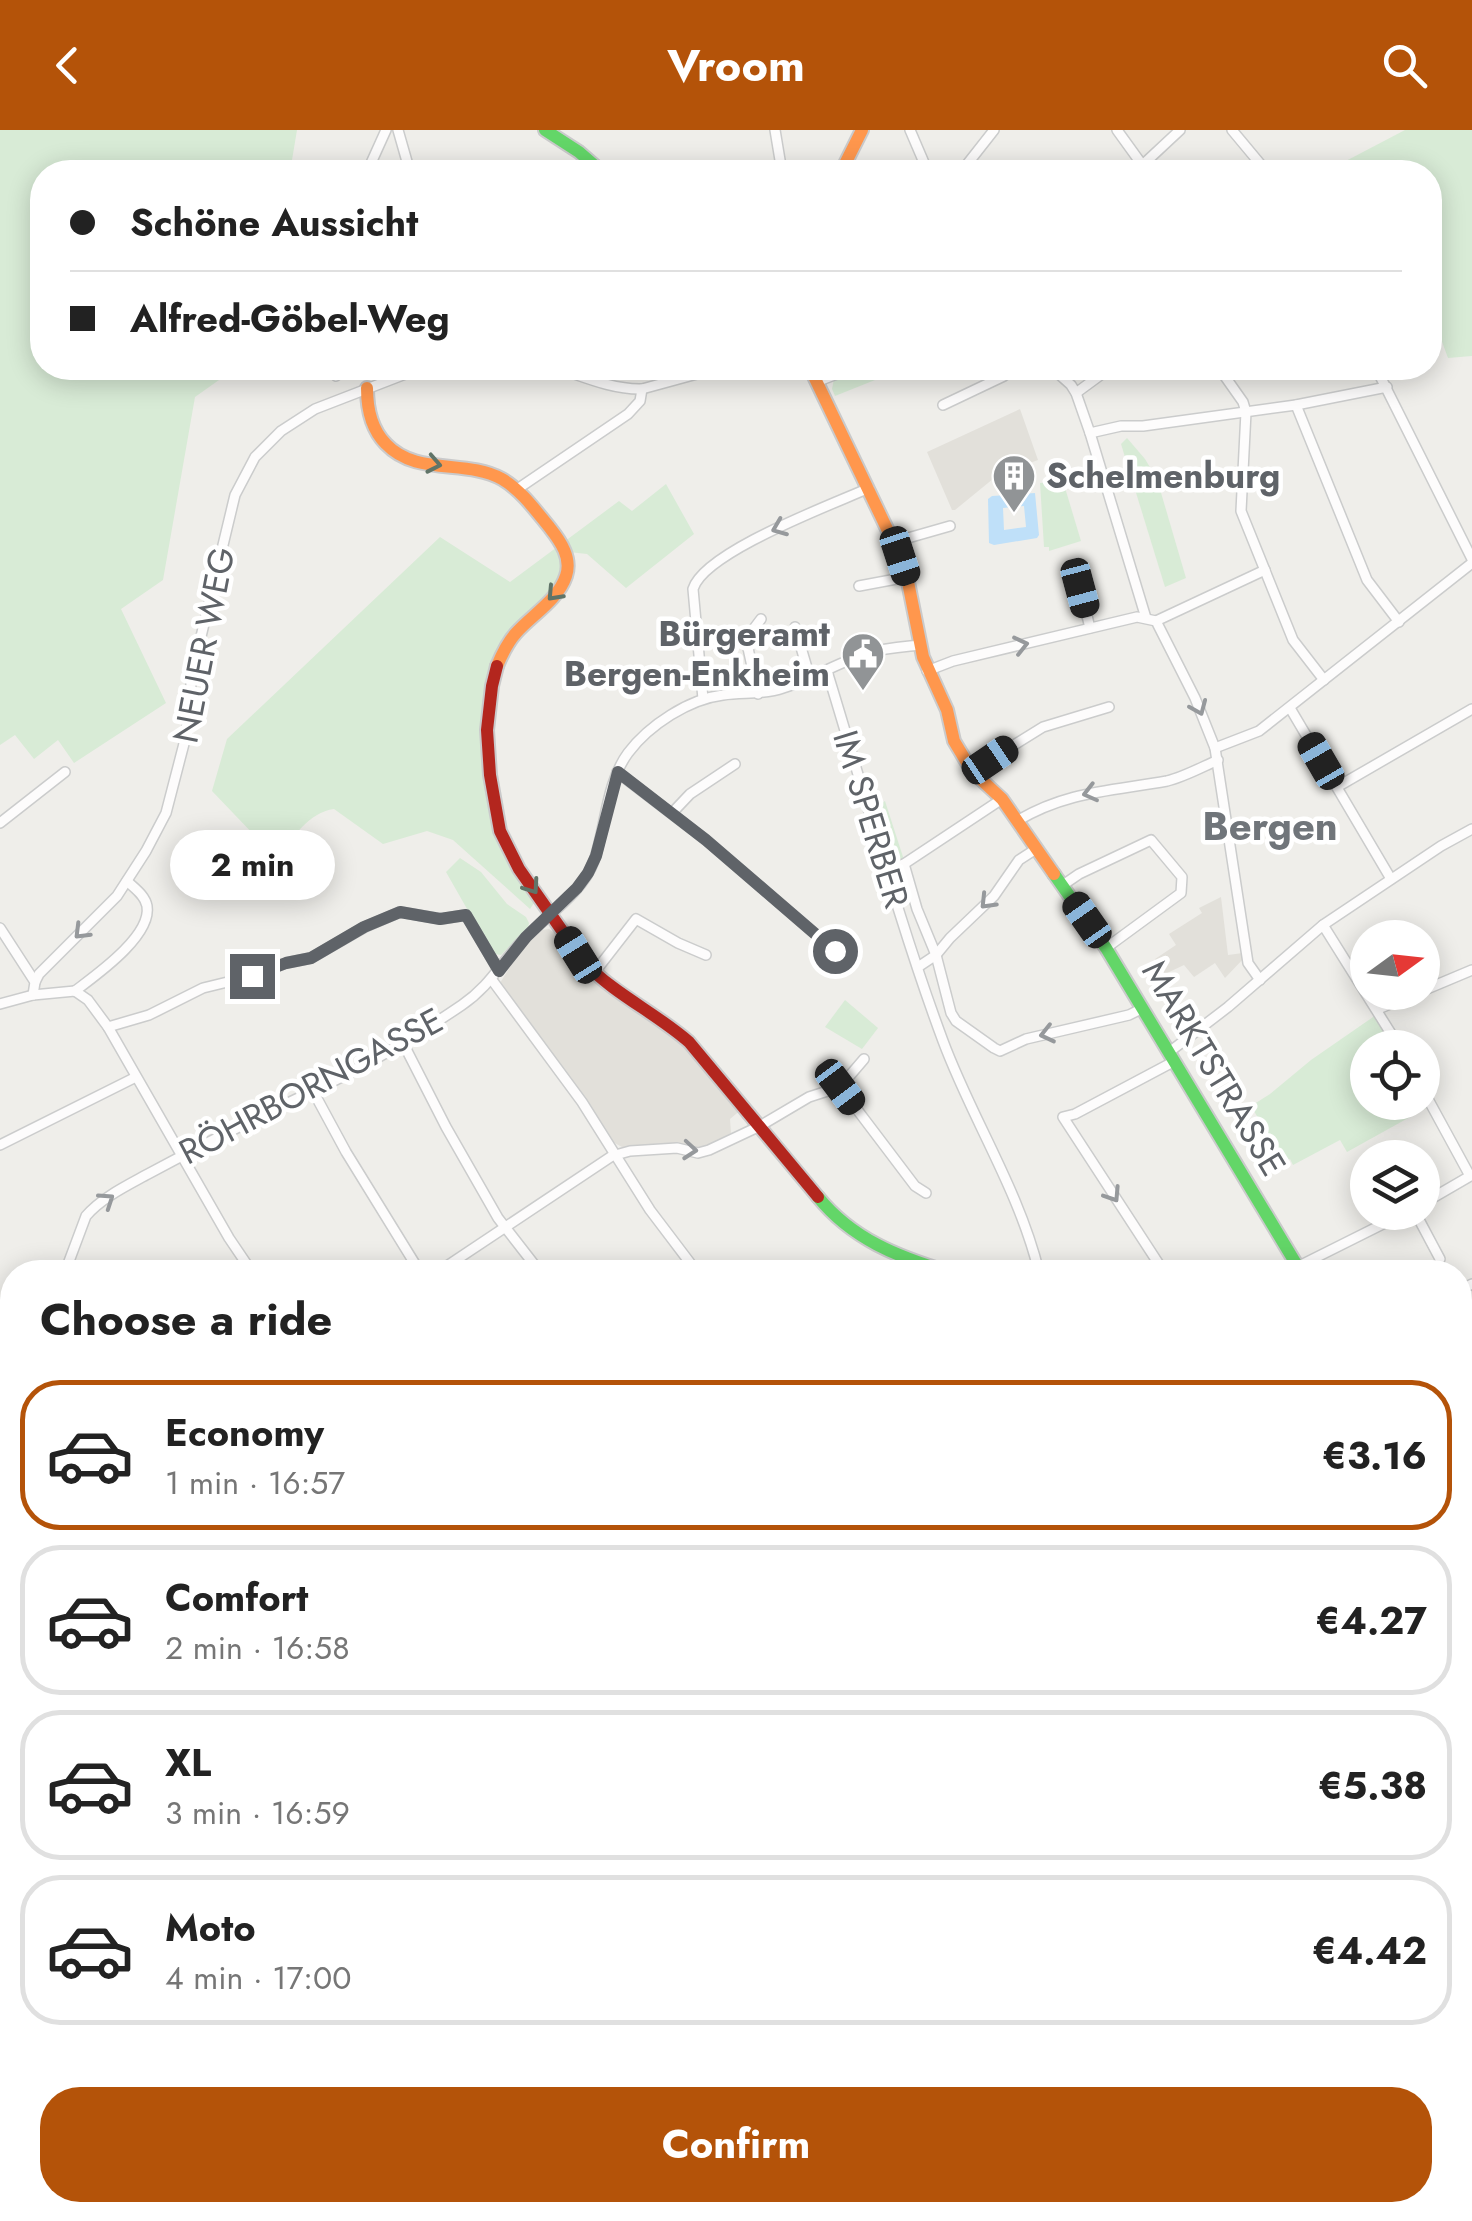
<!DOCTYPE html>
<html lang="en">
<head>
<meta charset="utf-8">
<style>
  body { margin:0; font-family:Jost,sans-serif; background:#f2f2f2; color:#222; height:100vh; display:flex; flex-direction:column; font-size:38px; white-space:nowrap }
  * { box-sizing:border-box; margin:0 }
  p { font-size:32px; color:#767676 }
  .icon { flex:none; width:55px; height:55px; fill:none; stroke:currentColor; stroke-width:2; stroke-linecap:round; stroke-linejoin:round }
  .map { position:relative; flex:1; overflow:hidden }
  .sheet { position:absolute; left:0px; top:1130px; width:1472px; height:962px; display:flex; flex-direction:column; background:#fff; border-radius:40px 40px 0 0; box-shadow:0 5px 25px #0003 }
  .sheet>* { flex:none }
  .banner { position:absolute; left:30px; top:30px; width:1412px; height:220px; border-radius:40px; box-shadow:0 5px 25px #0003; display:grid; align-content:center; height:220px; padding:0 40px; background:#fff }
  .needle { width:65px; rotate:75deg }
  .buttons { position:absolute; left:1350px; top:790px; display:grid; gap:20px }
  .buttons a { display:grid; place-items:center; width:90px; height:90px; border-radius:50%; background:#fff; box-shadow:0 5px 25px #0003; font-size:50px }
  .end { position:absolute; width:45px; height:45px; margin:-22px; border:12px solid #5f6368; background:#fff; box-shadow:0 0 0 5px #fff }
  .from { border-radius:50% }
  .bubble { position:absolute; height:70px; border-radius:35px; background:#fff; box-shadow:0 5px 25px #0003; font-size:32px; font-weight:700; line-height:70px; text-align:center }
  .car { position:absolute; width:30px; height:60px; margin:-30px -15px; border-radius:12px; box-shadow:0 0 8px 2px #0007; background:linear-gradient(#222 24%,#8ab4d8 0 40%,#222 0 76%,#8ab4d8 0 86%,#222 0) }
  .banner b { display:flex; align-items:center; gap:35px; height:95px; font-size:38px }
  .banner b+b { border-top:2px solid #e0e0e0 }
  .banner i { width:25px; height:25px; background:#222 }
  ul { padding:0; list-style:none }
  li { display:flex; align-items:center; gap:30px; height:150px; margin:0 20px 15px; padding:0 20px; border:5px solid #e0e0e0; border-radius:40px }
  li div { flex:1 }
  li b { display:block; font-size:38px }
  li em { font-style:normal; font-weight:700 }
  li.selected { border-color:#b45309 }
  li>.icon { width:90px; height:90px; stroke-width:1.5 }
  h2 { padding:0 40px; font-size:45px; line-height:120px }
  .cta { display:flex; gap:20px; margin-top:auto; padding:20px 40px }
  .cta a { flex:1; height:115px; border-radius:40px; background:#b45309; color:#fff; font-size:40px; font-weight:700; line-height:115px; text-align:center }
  header { display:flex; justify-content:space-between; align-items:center; height:130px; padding:0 40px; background:#b45309; color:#fff; font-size:45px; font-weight:700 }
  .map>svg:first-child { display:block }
  .education { fill:#e2e0da }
  .green { fill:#d8ebd6 }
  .water { fill:#bfe0f9; fill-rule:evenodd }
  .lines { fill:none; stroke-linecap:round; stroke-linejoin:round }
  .street-casing { stroke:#cbcccc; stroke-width:12 }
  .fast-casing { stroke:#cacacb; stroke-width:16 }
  .slow-casing { stroke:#cacacb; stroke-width:16 }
  .jam-casing { stroke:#cacacb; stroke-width:16 }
  .street { stroke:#fdfcfc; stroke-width:9 }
  .fast { stroke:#63d668; stroke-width:12 }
  .slow { stroke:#ff974d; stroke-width:12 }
  .jam { stroke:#b3261e; stroke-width:12 }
  .oneway { stroke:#607468 }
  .oneway2 { stroke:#96999c }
  .route { stroke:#5f6368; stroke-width:12 }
  .labels { text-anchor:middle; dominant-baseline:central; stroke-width:9; stroke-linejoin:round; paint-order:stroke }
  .poi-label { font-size:35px; font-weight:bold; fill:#5f6368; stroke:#fff; text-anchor:start }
  .street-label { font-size:35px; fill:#5f6368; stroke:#fff }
  .quarter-label { font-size:40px; font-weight:bold; fill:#70757a; stroke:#fff }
</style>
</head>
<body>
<header><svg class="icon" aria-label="back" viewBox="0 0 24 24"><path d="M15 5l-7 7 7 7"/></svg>Vroom<svg class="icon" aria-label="search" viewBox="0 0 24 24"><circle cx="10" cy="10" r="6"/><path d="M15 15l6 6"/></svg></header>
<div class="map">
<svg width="1472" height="2091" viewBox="0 0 1472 2091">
  <rect width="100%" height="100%" fill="#efeeea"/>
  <g class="education">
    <polygon points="1020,279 1038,330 999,344 955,380 952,380 927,322"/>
    <polygon points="1221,767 1228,825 1243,823 1244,828 1225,848 1215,833 1194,847 1184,835 1165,844 1155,829 1176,815 1169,804 1202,783 1199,778"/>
    <polygon points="549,799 555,803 572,832 682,911 742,979 730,989 731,1003 701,1019 676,1013 622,1017 611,1011 585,970 500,853 528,808 541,800"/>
    <polygon points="12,1650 12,1713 0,1692 0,1657"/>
  </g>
  <g class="green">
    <polygon points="0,0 297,0 290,42 42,42 42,238 236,238 195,267 163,450 121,479 166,573 74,633 58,610 34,629 15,605 0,615"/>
    <polygon points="1405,0 1472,0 1472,226 1448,228 1430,179 1430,42 1348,42 1342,33"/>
    <polygon points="863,238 905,238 835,266 832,259 834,249"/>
    <polygon points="1127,308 1145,329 1157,349 1186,448 1165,457 1121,314"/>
    <polygon points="1063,351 1081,411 1049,421 1049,417 1044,417 1040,353"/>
    <path d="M666,354L694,404L626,458L587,424L560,421L563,438L559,451L509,500L494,531L493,688L536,770L530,779L453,710L427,701L383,714L334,679C309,682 292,709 276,728L212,661L227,609L440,407L510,452L619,371L632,381Z"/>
    <polygon points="885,671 904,730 892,733 890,729 888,729 873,678"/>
    <polygon points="460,728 481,742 507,774 526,787 529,793 528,798 501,825 495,824 491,821 446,742"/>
    <polygon points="845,870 878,898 862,919 825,897"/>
    <polygon points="1376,885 1395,917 1368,918 1368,972 1422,972 1423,966 1428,977 1347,1022 1340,1010 1293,1035 1290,1029 1284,1032 1251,976 1270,964 1311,930"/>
    <polygon points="1472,1684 1472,2091 0,2091 0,1937 12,1930 12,2080 1460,2080 1460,1689"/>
  </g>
  <path class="water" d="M1035,363L1039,405L1037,408L994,415L989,413L988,369L992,366ZM1024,376L1026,397L1004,400L1003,378Z"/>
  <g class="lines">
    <g class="street-casing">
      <g id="street">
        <polyline points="398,0 410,42"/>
        <polyline points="775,0 782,42"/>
        <polyline points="910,0 928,42"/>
        <polyline points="1117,0 1143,36"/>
        <polyline points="1232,0 1267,42"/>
        <polyline points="367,42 386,0"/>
        <polyline points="961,42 994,0"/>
        <polyline points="1135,42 1180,0"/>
        <polyline points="332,238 336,246"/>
        <path d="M557,238C584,247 614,260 642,259L719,238"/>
        <polyline points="1052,238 1071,255 1076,263 1090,303 1146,488"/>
        <polyline points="1219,238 1243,272 1246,282 1241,381 1293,510 1324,550"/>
        <polyline points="1376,238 1472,429"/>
        <polyline points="816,252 853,238"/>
        <polyline points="1076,263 1110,238"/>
        <polyline points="943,275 1004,246 1015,238"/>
        <polyline points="1296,275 1367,450 1399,492"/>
        <polyline points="1090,303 1121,296 1143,296 1296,275 1387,257"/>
        <polyline points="516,360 628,284 640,271 642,259"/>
        <polyline points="894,412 950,396"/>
        <polyline points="1075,437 1090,498"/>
        <polyline points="859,456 907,447"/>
        <polyline points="1156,491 1265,440"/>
        <polyline points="795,497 810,548"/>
        <path d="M827,541C865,664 898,790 943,911C972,989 1019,1060 1039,1142"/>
        <polyline points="927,541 953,531 1137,487 1156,491 1195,568 1215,618 1248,833 1260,850"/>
        <polyline points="758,564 746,509 761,489"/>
        <path d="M703,569L693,459C704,422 831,375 869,358"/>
        <polyline points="1290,578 1391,749"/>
        <polyline points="1215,618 1259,601 1472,433"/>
        <polyline points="972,641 1043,597 1109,577"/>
        <polyline points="617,642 706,710 835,821"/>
        <polyline points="1337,657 1472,579"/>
        <polyline points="672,683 690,664 735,634"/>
        <path d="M1017,691C1067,661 1112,661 1167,651C1184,647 1202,637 1218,630"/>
        <polyline points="0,693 65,642"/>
        <polyline points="904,734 917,779 936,825 951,883 956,891 994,918 1000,921 1026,909 1129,885 1141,879"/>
        <polyline points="886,740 904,734 1002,669"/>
        <polyline points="1063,755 1079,744 1151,710 1182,747 1181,763 1106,818"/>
        <polyline points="1323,795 1400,918"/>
        <polyline points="0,798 35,852 33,865"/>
        <polyline points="918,837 936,825 950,808 994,766 1019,730 1036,719"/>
        <polyline points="594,843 636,789 678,813 706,825"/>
        <polyline points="492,850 582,972 650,1080 697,1142"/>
        <polyline points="35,852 39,844 117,766 146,721 166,683 186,606 192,544 235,365 255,327 281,301 315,279 421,238"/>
        <polyline points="75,861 88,870 108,897 229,1108 252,1142"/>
        <path d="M75,861C96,845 152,806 147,776C145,765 134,758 127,751"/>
        <polyline points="1422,861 1472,840"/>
        <polyline points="0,874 33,865 75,861"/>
        <polyline points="1378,879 1419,862"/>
        <polyline points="108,897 149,885 203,858 252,846 286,833 311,828 365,797 400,782 441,789 466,785 499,841"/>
        <polyline points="402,911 446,997 498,1088 540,1142"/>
        <polyline points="1168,923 1228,877 1323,795 1441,716 1472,699"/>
        <polyline points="840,957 915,1056 926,1063"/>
        <polyline points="1422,958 1470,1046"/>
        <polyline points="313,961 346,1022 420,1142"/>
        <polyline points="0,1015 136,947"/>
        <polyline points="1422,1074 1472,1045"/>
        <polyline points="1415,1082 1440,1129"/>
        <polyline points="1299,1136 1407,1082"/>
        <path d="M65,1142L86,1086C101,1068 128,1055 148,1044C202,1015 256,988 311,962C363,938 415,907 462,875C491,855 501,832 524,809C547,785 582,764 594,731C606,696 606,653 628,623C649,595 689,569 723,565C744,562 763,565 783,558C812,549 839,532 868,523C885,518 902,517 920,515"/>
        <polyline points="438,1142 612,1026 630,1021 677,1018 698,1023 709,1020 760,996 809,967 840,957 864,929"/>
        <polyline points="1164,1142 1063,987 1075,984 1173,932"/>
        <polyline points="1460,1160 1472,1154"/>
        <polyline points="1460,1165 1472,1188"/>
        <polyline points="0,1182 12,1198"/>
        <polyline points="0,1293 12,1286"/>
        <polyline points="1460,1308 1472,1303"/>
        <polyline points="0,1455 12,1448"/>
        <polyline points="0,1586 12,1579"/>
        <polyline points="1460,1641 1472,1635"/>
        <polyline points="0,1795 12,1804"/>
        <polyline points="211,2080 219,2091"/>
      </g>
    </g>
    <g class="fast-casing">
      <g id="fast">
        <polyline points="545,0 579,22 602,42"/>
        <polyline points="1054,744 1106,818 1301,1142"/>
        <path d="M818,1067C852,1109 898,1127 948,1142"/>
        <polyline points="1460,1524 1472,1554"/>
      </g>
    </g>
    <g class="slow-casing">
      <g id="slow">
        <polyline points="841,42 862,0"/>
        <polyline points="810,238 900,426 907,447 923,527 947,580 954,611 972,641 1002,669 1054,744"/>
        <path d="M367,258C367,279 371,299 386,314C416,346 466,329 502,349C521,360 536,381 550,398C561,412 572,428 566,446C558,470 532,485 516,503C507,513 502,524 497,536"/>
        <polyline points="63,2091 70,2080"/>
      </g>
    </g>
    <g class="jam-casing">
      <path id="jam" d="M497,536L492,556L487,600L490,645L500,701L519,739L584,832C614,864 656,883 689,912L818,1067"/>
    </g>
    <use href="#street" class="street"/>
    <use href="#fast" class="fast"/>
    <use href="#slow" class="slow"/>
    <use href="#jam" class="jam"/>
  </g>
  <defs><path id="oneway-chevron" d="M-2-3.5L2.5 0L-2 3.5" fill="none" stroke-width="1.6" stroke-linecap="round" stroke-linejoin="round" transform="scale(2.5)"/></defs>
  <g class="oneway">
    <use href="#oneway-chevron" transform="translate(434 334) rotate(11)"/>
    <use href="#oneway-chevron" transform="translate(554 464) rotate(133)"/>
    <use href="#oneway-chevron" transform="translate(532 757) rotate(55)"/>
  </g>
  <g class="oneway2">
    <use href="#oneway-chevron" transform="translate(779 398) rotate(158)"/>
    <use href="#oneway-chevron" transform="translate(1021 515) rotate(-13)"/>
    <use href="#oneway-chevron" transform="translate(1199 578) rotate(67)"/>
    <use href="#oneway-chevron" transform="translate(1090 663) rotate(166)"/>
    <use href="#oneway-chevron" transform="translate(987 772) rotate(134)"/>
    <use href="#oneway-chevron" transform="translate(81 802) rotate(135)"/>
    <use href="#oneway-chevron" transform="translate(1047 904) rotate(167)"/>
    <use href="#oneway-chevron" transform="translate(690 1020) rotate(5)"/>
    <use href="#oneway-chevron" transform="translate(1113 1065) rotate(57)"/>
    <use href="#oneway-chevron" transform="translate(107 1070) rotate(-34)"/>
  </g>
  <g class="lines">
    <polyline class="route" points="252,846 286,833 311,828 364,797 400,782 440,789 466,785 499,841 526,807 577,758 588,743 596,726 618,642 706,710 835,821"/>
  </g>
  <defs>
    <g id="building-pin" transform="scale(2.25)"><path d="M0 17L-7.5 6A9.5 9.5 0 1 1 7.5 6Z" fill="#919496" stroke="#fff"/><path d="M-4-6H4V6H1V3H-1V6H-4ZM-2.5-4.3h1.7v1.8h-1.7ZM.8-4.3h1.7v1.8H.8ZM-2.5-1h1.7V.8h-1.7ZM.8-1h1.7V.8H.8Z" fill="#fff"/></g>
    <g id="civic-pin" transform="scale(2.25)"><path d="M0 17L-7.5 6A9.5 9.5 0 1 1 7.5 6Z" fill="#919496" stroke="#fff"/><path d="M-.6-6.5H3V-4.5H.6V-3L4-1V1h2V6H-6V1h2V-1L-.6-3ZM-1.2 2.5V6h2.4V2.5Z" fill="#fff"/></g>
  </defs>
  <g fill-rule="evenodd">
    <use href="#building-pin" x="1014" y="346"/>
    <use href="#civic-pin" x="863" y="524"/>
  </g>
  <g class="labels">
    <g class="poi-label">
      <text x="1046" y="346">Schelmenburg</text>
      <text x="830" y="504" text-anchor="end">Bürgeramt<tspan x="830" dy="40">Bergen-Enkheim</tspan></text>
    </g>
    <g class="street-label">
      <text transform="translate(204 515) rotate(-79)">NEUER WEG</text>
      <text transform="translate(871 689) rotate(73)">IM SPERBER</text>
      <text transform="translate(1214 938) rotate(59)">MARKTSTRASSE</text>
      <text transform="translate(311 956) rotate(-28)">RÖHRBORNGASSE</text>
    </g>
    <g class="quarter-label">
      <text x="1270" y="696">Bergen</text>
    </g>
  </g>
</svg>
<div class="buttons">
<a><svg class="needle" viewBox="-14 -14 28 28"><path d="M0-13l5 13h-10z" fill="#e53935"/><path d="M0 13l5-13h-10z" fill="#767676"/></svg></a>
<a><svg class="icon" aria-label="locate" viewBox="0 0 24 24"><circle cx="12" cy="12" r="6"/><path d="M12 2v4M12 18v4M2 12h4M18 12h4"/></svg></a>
<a><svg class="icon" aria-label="layers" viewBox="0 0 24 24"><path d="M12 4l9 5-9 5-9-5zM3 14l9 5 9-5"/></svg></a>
</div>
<i class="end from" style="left:835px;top:821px"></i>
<i class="end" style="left:252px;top:846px"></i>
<div class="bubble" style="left:170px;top:700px;width:165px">2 min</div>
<i class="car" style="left:900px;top:426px;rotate:162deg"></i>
<i class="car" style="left:1080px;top:458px;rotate:165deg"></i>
<i class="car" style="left:990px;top:630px;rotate:56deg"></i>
<i class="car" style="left:1321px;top:631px;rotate:330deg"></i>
<i class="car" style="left:1087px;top:790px;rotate:325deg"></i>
<i class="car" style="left:578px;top:825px;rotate:328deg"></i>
<i class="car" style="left:840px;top:957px;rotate:143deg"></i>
<div class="banner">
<b><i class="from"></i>Schöne Aussicht</b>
<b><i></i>Alfred-Göbel-Weg</b>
</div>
<section class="sheet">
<h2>Choose a ride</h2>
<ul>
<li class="selected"><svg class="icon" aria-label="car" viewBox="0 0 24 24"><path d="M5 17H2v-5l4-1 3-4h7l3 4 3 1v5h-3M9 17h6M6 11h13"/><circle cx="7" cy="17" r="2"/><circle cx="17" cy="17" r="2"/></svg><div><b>Economy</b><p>1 min · 16:57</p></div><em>€3.16</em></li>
<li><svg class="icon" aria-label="car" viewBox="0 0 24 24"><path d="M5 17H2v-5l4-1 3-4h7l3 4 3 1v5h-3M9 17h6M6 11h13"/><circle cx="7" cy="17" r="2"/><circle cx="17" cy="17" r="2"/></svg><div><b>Comfort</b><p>2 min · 16:58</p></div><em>€4.27</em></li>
<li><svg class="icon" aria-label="car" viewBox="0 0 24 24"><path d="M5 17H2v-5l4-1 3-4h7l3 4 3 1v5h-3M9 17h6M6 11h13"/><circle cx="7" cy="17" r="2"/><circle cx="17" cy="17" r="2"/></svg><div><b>XL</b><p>3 min · 16:59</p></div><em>€5.38</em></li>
<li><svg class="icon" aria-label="car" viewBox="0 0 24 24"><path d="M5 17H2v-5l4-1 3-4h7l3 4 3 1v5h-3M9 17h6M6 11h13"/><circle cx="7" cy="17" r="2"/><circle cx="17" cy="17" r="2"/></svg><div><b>Moto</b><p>4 min · 17:00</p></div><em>€4.42</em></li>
</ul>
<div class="cta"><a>Confirm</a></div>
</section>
</div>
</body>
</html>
